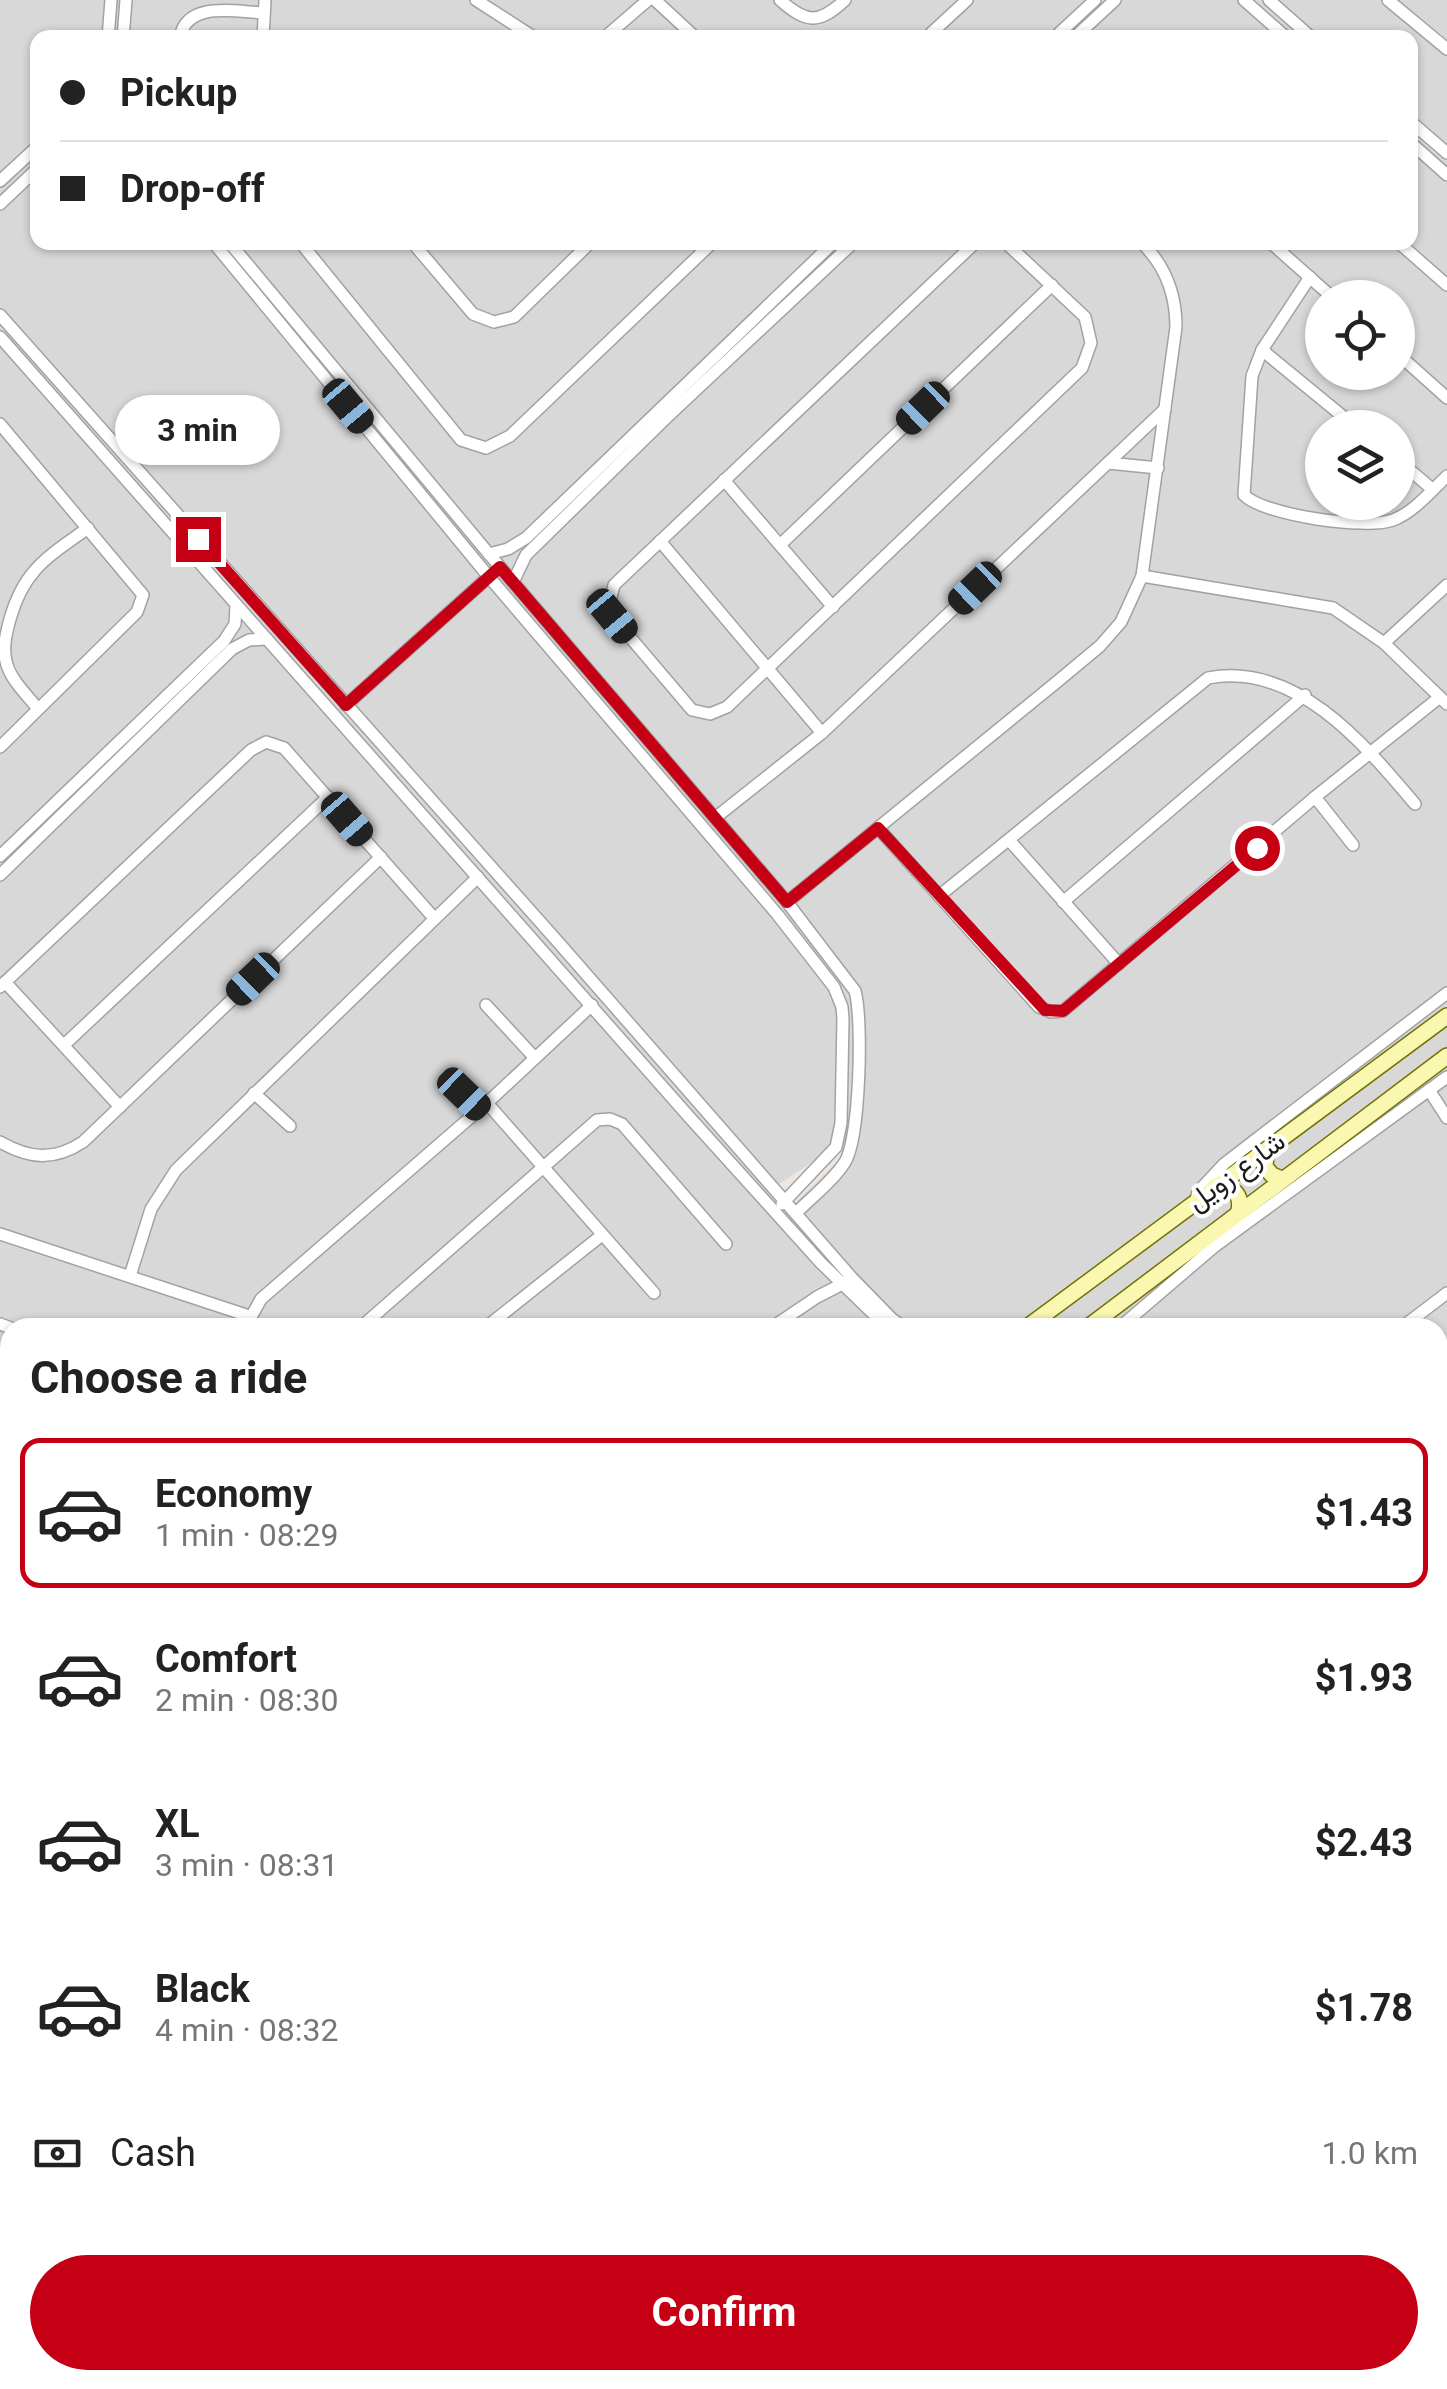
<!DOCTYPE html>
<html lang="en">
<head>
<meta charset="utf-8">
<style>
  body { margin:0; font-family:Roboto,Vazirmatn,sans-serif; background:#f6f6f6; color:#222; height:100vh; display:flex; flex-direction:column; font-size:38px; white-space:nowrap }
  * { box-sizing:border-box; margin:0 }
  p { font-size:32px; color:#767676 }
  .icon { flex:none; width:55px; height:55px; fill:none; stroke:currentColor; stroke-width:2; stroke-linecap:round; stroke-linejoin:round }
  .map { position:relative; flex:1; overflow:hidden }
  .details { position:absolute; left:0px; top:1318px; width:1448px; height:1072px; display:flex; flex-direction:column; background:#fff; border-radius:30px 30px 0 0; box-shadow:0 2px 8px #0004 }
  .details>* { flex:none }
  .top-card { position:absolute; left:30px; top:30px; width:1388px; height:220px; border-radius:20px; box-shadow:0 2px 8px #0004; display:grid; align-content:center; height:220px; padding:0 30px; background:#fff }
  .controls { position:absolute; left:1305px; top:280px; display:grid; gap:20px }
  .controls a { display:grid; place-items:center; width:110px; height:110px; border-radius:50%; background:#fff; box-shadow:0 2px 8px #0004; font-size:50px }
  .end { position:absolute; width:45px; height:45px; margin:-22px; border:12px solid #c60014; background:#fff; box-shadow:0 0 0 5px #fff }
  .from { border-radius:50% }
  .bubble { position:absolute; height:70px; border-radius:35px; background:#fff; box-shadow:0 2px 8px #0004; font-size:32px; font-weight:700; line-height:70px; text-align:center }
  .car { position:absolute; width:30px; height:60px; margin:-30px -15px; border-radius:12px; box-shadow:0 0 8px 2px #0007; background:linear-gradient(#222 24%,#8ab4d8 0 40%,#222 0 76%,#8ab4d8 0 86%,#222 0) }
  .top-card b { display:flex; align-items:center; gap:35px; height:95px; font-size:38px }
  .top-card b+b { border-top:2px solid #e0e0e0 }
  .top-card i { width:25px; height:25px; background:#222 }
  ul { padding:0; list-style:none }
  li { display:flex; align-items:center; gap:30px; height:150px; margin:0 20px 15px; padding:0 10px; border:5px solid transparent; border-radius:20px }
  li div { flex:1 }
  li b { display:block; font-size:38px }
  li em { font-style:normal; font-weight:700 }
  li.selected { border-color:#c60014 }
  li>.icon { width:90px; height:90px; stroke-width:1.5 }
  h2 { padding:0 30px; font-size:45px; line-height:120px }
  .pay { display:flex; align-items:center; gap:25px; height:110px; padding:0 30px; font-size:38px }
  .pay p { margin-inline-start:auto }
  .cta { display:flex; gap:20px; margin-top:auto; padding:20px 30px }
  .cta a { flex:1; height:115px; border-radius:60px; background:#c60014; color:#fff; font-size:40px; font-weight:700; line-height:115px; text-align:center }
  .map>svg:first-child { display:block }
  .residential { fill:#d9d8d8; fill-rule:evenodd }
  .construction { fill:#c1bfac }
  .lines { fill:none; stroke-linecap:round; stroke-linejoin:round }
  .minor-casing { stroke:#a2a2a2; stroke-width:14 }
  .tertiary-casing { stroke:#a2a2a2; stroke-width:16 }
  .secondary-casing { stroke:#717202; stroke-width:18 }
  .motorway-casing { stroke:#d91f72; stroke-width:22 }
  .minor { stroke:#fff; stroke-width:11 }
  .tertiary { stroke:#fff; stroke-width:14 }
  .secondary { stroke:#faf7b1; stroke-width:15 }
  .motorway { stroke:#e785a1; stroke-width:20 }
  .rail-casing { stroke:#696969; stroke-width:6 }
  .rail { stroke:#fff; stroke-width:2.5; stroke-dasharray:8; stroke-linecap:butt }
  .route { stroke:#c60014; stroke-width:12 }
  .labels { text-anchor:middle; dominant-baseline:central; stroke-width:8; stroke-linejoin:round; paint-order:stroke }
  .street-label { font-size:28px; fill:#1b1b1b; stroke:#fff }
</style>
</head>
<body>
<div class="map">
<svg width="1447" height="2389" viewBox="0 0 1447 2389">
  <rect width="100%" height="100%" fill="#ede7e0"/>
  <g class="residential">
    <path d="M0,0H1447V1767H1438V1328H10V1628L0,1627ZM38,38H1410V242H38ZM1322,298H1398V372H1322ZM1322,428H1398V502H1322ZM846,1140L843,1156L785,1213L767,1192Z"/>
    <polygon points="805,2380 1195,2380 1204,2389 815,2389"/>
  </g>
  <polygon class="construction" points="10,2154 10,2380 683,2380 700,2389 0,2389 0,2159"/>
  <g class="lines">
    <g class="minor-casing">
      <g id="minor">
        <polyline points="476,0 535,38"/>
        <polyline points="655,0 696,38"/>
        <path d="M780,0C807,24 819,24 845,0"/>
        <polyline points="1244,0 1287,38"/>
        <polyline points="1269,0 1312,38"/>
        <polyline points="1388,0 1447,49"/>
        <polyline points="108,38 111,0"/>
        <polyline points="123,38 126,0"/>
        <path d="M180,38C186,0 236,12 264,13"/>
        <polyline points="263,38 265,0"/>
        <polyline points="604,38 648,0"/>
        <polyline points="926,38 967,0"/>
        <polyline points="1054,38 1095,0"/>
        <polyline points="1074,38 1115,0"/>
        <polyline points="1410,121 1447,153"/>
        <polyline points="1410,142 1447,175"/>
        <polyline points="0,181 38,146"/>
        <polyline points="0,204 38,168"/>
        <polyline points="213,242 489,577 777,914 834,987 842,1007 843,1019 841,1123 836,1147 782,1204"/>
        <path d="M229,242L489,554L787,902L855,991C863,1019 860,1138 845,1162C833,1181 812,1197 796,1213"/>
        <polyline points="300,242 461,440 486,448 510,436 713,242"/>
        <polyline points="412,242 473,314 494,322 514,317 591,242"/>
        <polyline points="976,242 614,585 609,605 612,616 692,710 710,714 727,707 1082,368 1091,343 1085,317 1005,242"/>
        <polyline points="1270,242 1333,298"/>
        <polyline points="1398,242 1447,285"/>
        <path d="M1310,277L1262,350L1252,376L1244,495C1263,515 1366,530 1393,520C1413,513 1432,490 1447,476"/>
        <polyline points="0,315 558,942 852,1278 892,1319 905,1328"/>
        <polyline points="0,337 691,1119 821,1263 888,1328"/>
        <polyline points="1262,350 1357,428"/>
        <polyline points="1398,354 1447,398"/>
        <polyline points="0,424 143,595 137,612 0,747"/>
        <polyline points="1398,460 1432,489"/>
        <polyline points="1108,463 1158,468"/>
        <polyline points="724,480 833,607"/>
        <polyline points="660,541 822,733"/>
        <polyline points="780,545 1052,285"/>
        <polyline points="489,554 508,549 526,538 834,242"/>
        <polyline points="1142,576 1333,608 1384,643 1447,704"/>
        <polyline points="513,582 526,555 666,418 854,242"/>
        <polyline points="1384,643 1447,585"/>
        <polyline points="346,705 493,573"/>
        <path d="M38,709C27,695 12,681 7,665C2,649 6,634 10,619C24,569 49,556 88,528"/>
        <polyline points="1315,797 1353,845"/>
        <polyline points="715,818 822,733 1165,409"/>
        <polyline points="878,828 1039,1007 1051,1012 1063,1011 1315,797 1440,697"/>
        <polyline points="1009,840 1119,964"/>
        <polyline points="0,856 224,641 235,624 236,605"/>
        <polyline points="0,875 232,649 249,640 267,639"/>
        <path d="M939,896L1208,678C1296,661 1365,745 1415,804"/>
        <path d="M787,902L1058,681L1100,646L1121,622L1142,576L1176,327C1176,294 1165,265 1141,242"/>
        <polyline points="1063,902 1305,695"/>
        <polyline points="5,982 120,1107"/>
        <polyline points="0,987 251,750 266,742 284,748 434,918"/>
        <polyline points="486,1005 535,1058"/>
        <polyline points="64,1045 328,797"/>
        <polyline points="1429,1090 1447,1118"/>
        <polyline points="254,1093 290,1126"/>
        <polyline points="464,1094 480,1109"/>
        <polyline points="487,1103 654,1293"/>
        <path d="M0,1142C30,1159 54,1161 83,1142L381,857"/>
        <polyline points="1196,1199 1198,1192 1224,1164 1447,993"/>
        <polyline points="0,1234 249,1316"/>
        <polyline points="130,1276 151,1209 176,1170 478,877"/>
        <polyline points="0,1324 11,1328"/>
        <polyline points="245,1328 261,1299 487,1103 592,1005"/>
        <polyline points="360,1328 597,1120 610,1119 622,1124 726,1244"/>
        <polyline points="485,1328 602,1235"/>
        <polyline points="771,1328 817,1297 848,1281"/>
        <polyline points="1119,1328 1215,1246 1447,1077"/>
        <polyline points="1401,1328 1447,1293"/>
        <polyline points="1438,1344 1447,1357"/>
        <polyline points="0,1449 10,1450"/>
        <polyline points="0,1558 10,1559"/>
        <polyline points="1438,1569 1447,1569"/>
        <polyline points="0,1615 10,1616"/>
        <polyline points="1438,1742 1447,1742"/>
        <polyline points="1438,1757 1447,1757"/>
        <polyline points="1438,1795 1447,1796"/>
        <polyline points="0,1802 10,1795"/>
        <polyline points="0,1851 10,1844"/>
        <polyline points="1444,1999 1447,1843"/>
        <polyline points="1438,2274 1447,2263"/>
        <polyline points="1438,2293 1447,2282"/>
        <polyline points="1158,2380 1168,2389"/>
        <polyline points="1333,2389 1341,2380"/>
        <polyline points="1350,2389 1358,2380"/>
      </g>
    </g>
    <g class="tertiary-casing">
      <g id="tertiary">
        <polyline points="1187,2380 1197,2389"/>
        <polyline points="1232,2380 1242,2389"/>
      </g>
    </g>
    <g class="secondary-casing">
      <g id="secondary">
        <polyline points="1266,1151 1265,1167 1272,1175 1282,1179"/>
        <path d="M1215,1186C1233,1184 1244,1196 1238,1214"/>
        <polyline points="1026,1328 1447,1016"/>
        <polyline points="1087,1328 1447,1056"/>
      </g>
    </g>
    <g class="motorway-casing">
      <g id="motorway">
        <polyline points="0,2101 10,2091"/>
        <polyline points="0,2131 10,2121"/>
      </g>
    </g>
    <use href="#minor" class="minor"/>
    <use href="#tertiary" class="tertiary"/>
    <use href="#secondary" class="secondary"/>
    <use href="#motorway" class="motorway"/>
    <g class="rail-casing">
      <g id="rail">
        <polyline points="0,2000 10,2002"/>
        <polyline points="775,2380 785,2389"/>
      </g>
    </g>
    <use href="#rail" class="rail"/>
  </g>
  <g class="lines">
    <polyline class="route" points="198,539 346,705 500,567 787,902 878,828 1045,1010 1063,1011 1257,848"/>
  </g>
  <g class="labels">
    <g class="street-label">
      <text transform="translate(1236 1171) rotate(-36)">شارع زويل</text>
    </g>
  </g>
</svg>
<div class="controls">
<a><svg class="icon" aria-label="locate" viewBox="0 0 24 24"><circle cx="12" cy="12" r="6"/><path d="M12 2v4M12 18v4M2 12h4M18 12h4"/></svg></a>
<a><svg class="icon" aria-label="layers" viewBox="0 0 24 24"><path d="M12 4l9 5-9 5-9-5zM3 14l9 5 9-5"/></svg></a>
</div>
<i class="end from" style="left:1257px;top:848px"></i>
<i class="end" style="left:198px;top:539px"></i>
<div class="bubble" style="left:115px;top:395px;width:165px">3 min</div>
<i class="car" style="left:348px;top:406px;rotate:140deg"></i>
<i class="car" style="left:923px;top:408px;rotate:226deg"></i>
<i class="car" style="left:975px;top:588px;rotate:226deg"></i>
<i class="car" style="left:612px;top:616px;rotate:140deg"></i>
<i class="car" style="left:347px;top:819px;rotate:139deg"></i>
<i class="car" style="left:253px;top:979px;rotate:226deg"></i>
<i class="car" style="left:464px;top:1094px;rotate:134deg"></i>
<div class="top-card">
<b><i class="from"></i>Pickup</b>
<b><i></i>Drop-off</b>
</div>
<section class="details">
<h2>Choose a ride</h2>
<ul>
<li class="selected"><svg class="icon" aria-label="car" viewBox="0 0 24 24"><path d="M5 17H2v-5l4-1 3-4h7l3 4 3 1v5h-3M9 17h6M6 11h13"/><circle cx="7" cy="17" r="2"/><circle cx="17" cy="17" r="2"/></svg><div><b>Economy</b><p>1 min · 08:29</p></div><em>$1.43</em></li>
<li><svg class="icon" aria-label="car" viewBox="0 0 24 24"><path d="M5 17H2v-5l4-1 3-4h7l3 4 3 1v5h-3M9 17h6M6 11h13"/><circle cx="7" cy="17" r="2"/><circle cx="17" cy="17" r="2"/></svg><div><b>Comfort</b><p>2 min · 08:30</p></div><em>$1.93</em></li>
<li><svg class="icon" aria-label="car" viewBox="0 0 24 24"><path d="M5 17H2v-5l4-1 3-4h7l3 4 3 1v5h-3M9 17h6M6 11h13"/><circle cx="7" cy="17" r="2"/><circle cx="17" cy="17" r="2"/></svg><div><b>XL</b><p>3 min · 08:31</p></div><em>$2.43</em></li>
<li><svg class="icon" aria-label="car" viewBox="0 0 24 24"><path d="M5 17H2v-5l4-1 3-4h7l3 4 3 1v5h-3M9 17h6M6 11h13"/><circle cx="7" cy="17" r="2"/><circle cx="17" cy="17" r="2"/></svg><div><b>Black</b><p>4 min · 08:32</p></div><em>$1.78</em></li>
</ul>
<div class="pay"><svg class="icon" aria-label="cash" viewBox="0 0 24 24"><path d="M3 7h18v10H3z"/><circle cx="12" cy="12" r="2"/></svg>Cash<p>1.0 km</p></div>
<div class="cta"><a>Confirm</a></div>
</section>
</div>
</body>
</html>
